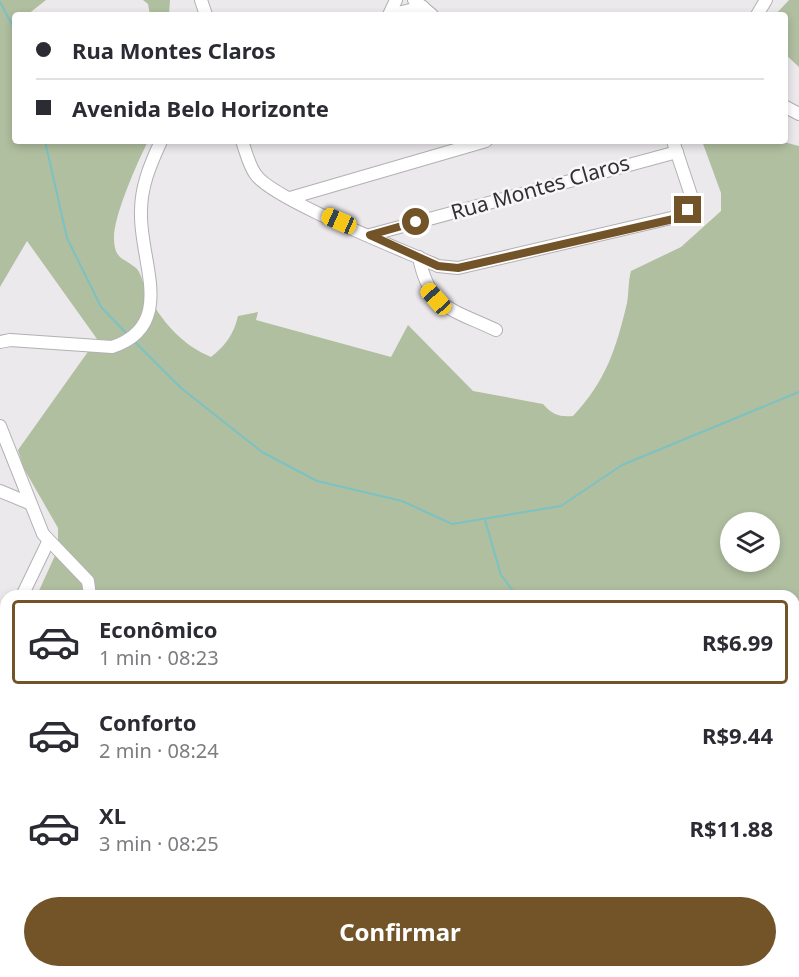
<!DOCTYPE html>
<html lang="pt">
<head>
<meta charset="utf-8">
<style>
  body { margin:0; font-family:"Noto Sans",sans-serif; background:#f7f7f7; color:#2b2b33; height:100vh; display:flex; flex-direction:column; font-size:22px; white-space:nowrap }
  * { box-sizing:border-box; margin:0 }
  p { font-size:20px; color:#7c7c81 }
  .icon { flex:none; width:33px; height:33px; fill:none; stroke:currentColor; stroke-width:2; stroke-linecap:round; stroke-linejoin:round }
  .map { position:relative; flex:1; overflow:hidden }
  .panel { position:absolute; left:0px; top:590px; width:800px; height:388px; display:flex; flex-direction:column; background:#fff; border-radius:18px 18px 0 0; box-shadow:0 3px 9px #0003 }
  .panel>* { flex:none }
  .guide { position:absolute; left:12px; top:12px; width:776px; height:132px; border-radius:6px; box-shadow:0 3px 9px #0003; display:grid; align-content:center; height:132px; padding:0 24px; background:#fff }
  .fabs { position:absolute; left:720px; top:512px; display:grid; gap:12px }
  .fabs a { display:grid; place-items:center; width:60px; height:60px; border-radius:50%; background:#fff; box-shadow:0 3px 9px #0003; font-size:30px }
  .end { position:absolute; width:27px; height:27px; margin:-14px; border:8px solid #735429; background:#fff; box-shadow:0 0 0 3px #fff }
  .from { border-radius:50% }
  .car { position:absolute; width:18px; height:36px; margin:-18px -9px; border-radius:8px; box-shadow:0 0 4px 2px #0007; background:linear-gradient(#f5c518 24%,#345 0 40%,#f5c518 0 76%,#345 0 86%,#f5c518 0) }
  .guide b { display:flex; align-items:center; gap:21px; height:57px; font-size:22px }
  .guide b+b { border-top:2px solid #e1e1e2 }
  .guide i { width:15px; height:15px; background:#2b2b33 }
  ul { padding:10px 0 0; list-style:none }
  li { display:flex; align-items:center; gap:18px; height:84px; margin:0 12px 9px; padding:0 12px; border:3px solid transparent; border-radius:6px }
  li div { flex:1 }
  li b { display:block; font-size:22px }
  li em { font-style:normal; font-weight:700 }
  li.active { border-color:#735429 }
  li>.icon { width:54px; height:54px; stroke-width:1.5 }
  .cta { display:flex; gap:12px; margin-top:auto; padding:12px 24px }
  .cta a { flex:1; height:69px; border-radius:36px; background:#735429; color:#fff; font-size:24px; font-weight:700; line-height:69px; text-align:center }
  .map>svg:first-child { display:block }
  .green { fill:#b0bfa0; fill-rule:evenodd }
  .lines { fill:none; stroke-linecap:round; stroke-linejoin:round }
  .stream { stroke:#7cc2c3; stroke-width:2 }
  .minor-casing { stroke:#b3b0b4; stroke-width:14 }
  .minor { stroke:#fff; stroke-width:12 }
  .route { stroke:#735429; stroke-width:8 }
  .labels { text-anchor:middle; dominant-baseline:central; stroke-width:5; stroke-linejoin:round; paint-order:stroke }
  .street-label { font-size:21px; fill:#312f31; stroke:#f9f6fa }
</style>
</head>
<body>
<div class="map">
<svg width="799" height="977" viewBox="0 0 799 977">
  <rect width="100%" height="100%" fill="#ece9ed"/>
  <g class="green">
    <path d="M0,0H46L27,15H15V141H148C138,161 114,215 114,237C114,260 123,257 136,268C141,272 144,287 147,293C161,321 182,345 211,357C225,346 234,334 238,316L258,312L256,320L391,357L408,325L473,391L543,404C553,415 559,417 573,416C606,381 616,349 627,303C629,292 628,282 631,271L681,247L721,211V193L702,141H780L799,146V668L794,666V596L37,595L58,549V528L23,467L18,450L97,339L27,241L0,287ZM730,522H770V561H730Z"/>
    <polygon points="143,0 170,0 169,15 150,15 148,4"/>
    <polygon points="789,0 799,0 799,67 785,54 784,15 775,15"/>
    <polygon points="6,657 6,972 256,972 262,977 0,977 0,669"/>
    <polygon points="794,807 799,808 799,977 509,977 515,972 794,972"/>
  </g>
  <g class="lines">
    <g class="stream">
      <polyline points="0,2 15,30"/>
      <polyline points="45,141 67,238 101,307 127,334"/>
      <polyline points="135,342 181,388 262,452 317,481 402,501 452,524 561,506 622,465 799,392"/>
      <polyline points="485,520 501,575 517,596"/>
      <polyline points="0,868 6,866"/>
    </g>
    <g class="minor-casing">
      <g id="minor">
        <polyline points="201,0 206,15"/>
        <polyline points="414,0 432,15"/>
        <polyline points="389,15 423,7"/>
        <polyline points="389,15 396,0"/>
        <polyline points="757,15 766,0"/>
        <polyline points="784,106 799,114"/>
        <path d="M242,141C246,152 249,166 256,175C274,200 403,250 438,266L458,268L684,215L691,205L692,198L673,141"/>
        <polyline points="290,198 486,141"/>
        <polyline points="370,235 677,152"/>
        <path d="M419,257C429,309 452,309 496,330"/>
        <path d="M0,342L10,340L112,347C176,326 141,264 141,216C140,188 150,165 161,141"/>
        <polyline points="0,426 43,534 88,581 90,596"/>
        <polyline points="0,491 29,503"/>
        <polyline points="22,596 48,542"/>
        <polyline points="0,639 6,627"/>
        <polyline points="794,657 799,659"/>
        <polyline points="411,977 426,972"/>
      </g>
    </g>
    <use href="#minor" class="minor"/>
  </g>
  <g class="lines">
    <polyline class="route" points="416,222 370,235 438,266 458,268 678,218 688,210"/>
  </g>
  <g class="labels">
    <g class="street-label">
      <text transform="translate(540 187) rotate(-16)">Rua Montes Claros</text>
    </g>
  </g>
</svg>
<div class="fabs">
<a><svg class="icon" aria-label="layers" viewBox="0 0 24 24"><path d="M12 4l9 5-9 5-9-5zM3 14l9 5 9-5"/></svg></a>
</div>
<i class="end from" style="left:416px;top:222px"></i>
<i class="end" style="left:688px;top:210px"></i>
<i class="car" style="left:339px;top:221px;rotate:294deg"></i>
<i class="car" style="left:436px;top:299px;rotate:318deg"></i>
<div class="guide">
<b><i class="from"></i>Rua Montes Claros</b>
<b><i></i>Avenida Belo Horizonte</b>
</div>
<section class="panel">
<ul>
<li class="active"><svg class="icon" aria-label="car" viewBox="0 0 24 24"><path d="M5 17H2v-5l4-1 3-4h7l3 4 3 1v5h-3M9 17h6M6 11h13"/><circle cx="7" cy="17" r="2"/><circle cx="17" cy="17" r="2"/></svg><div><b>Econômico</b><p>1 min · 08:23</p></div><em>R$6.99</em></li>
<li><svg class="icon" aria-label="car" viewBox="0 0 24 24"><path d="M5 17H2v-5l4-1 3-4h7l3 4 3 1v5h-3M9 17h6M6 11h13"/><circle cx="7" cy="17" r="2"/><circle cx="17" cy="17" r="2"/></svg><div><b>Conforto</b><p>2 min · 08:24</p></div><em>R$9.44</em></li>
<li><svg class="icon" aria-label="car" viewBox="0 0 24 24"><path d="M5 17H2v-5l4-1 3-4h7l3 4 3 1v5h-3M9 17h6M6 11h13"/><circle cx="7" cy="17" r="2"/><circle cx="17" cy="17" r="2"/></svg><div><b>XL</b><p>3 min · 08:25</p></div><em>R$11.88</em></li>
</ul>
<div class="cta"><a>Confirmar</a></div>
</section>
</div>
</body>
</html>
